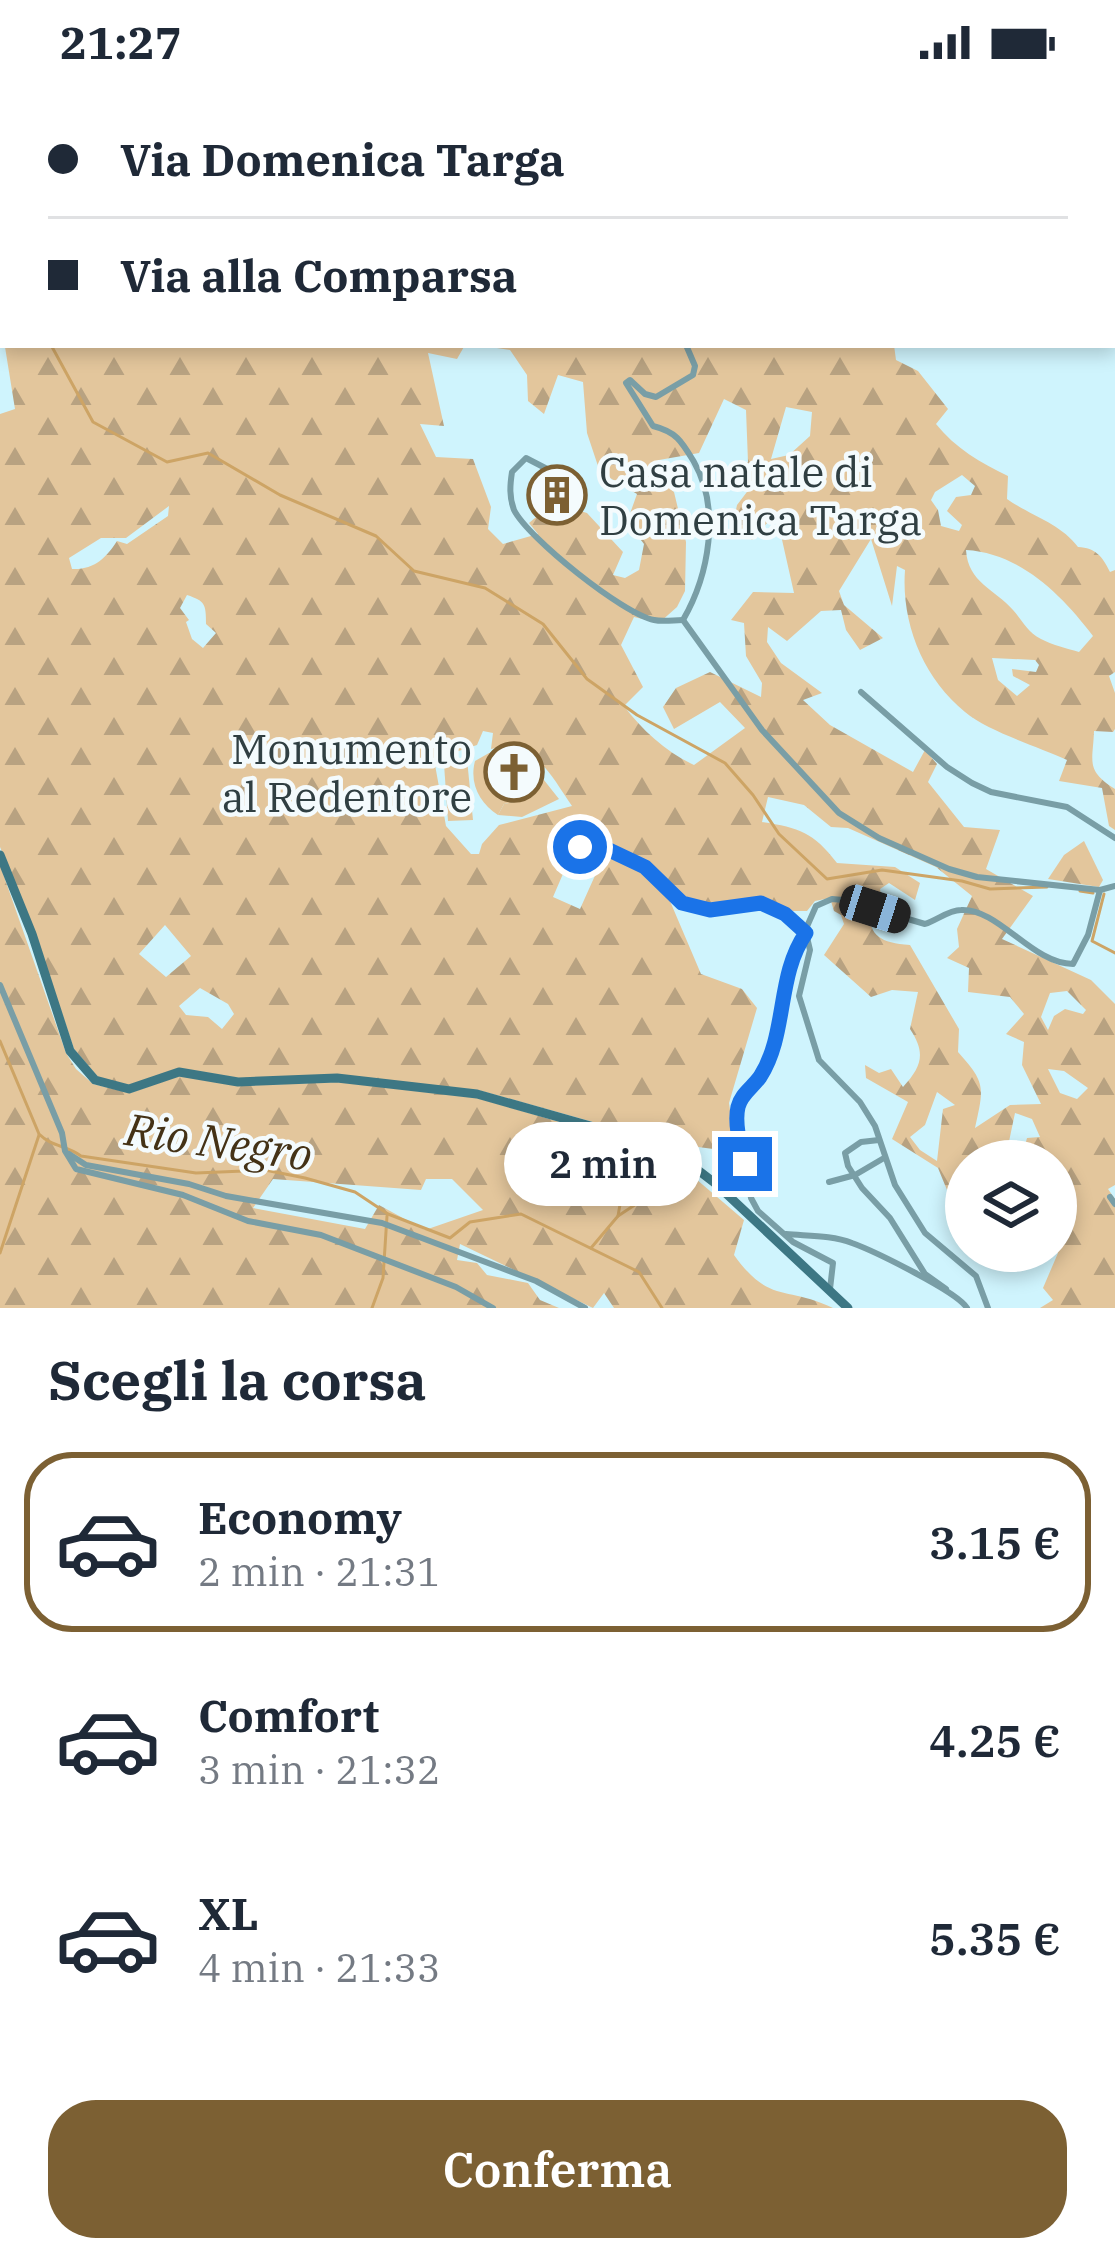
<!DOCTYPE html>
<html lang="it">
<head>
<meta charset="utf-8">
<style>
  body { margin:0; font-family:"IBM Plex Serif",serif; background:#f2f2f3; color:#1f2937; height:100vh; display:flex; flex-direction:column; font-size:45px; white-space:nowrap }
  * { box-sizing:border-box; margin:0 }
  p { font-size:39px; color:#747a83 }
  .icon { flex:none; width:66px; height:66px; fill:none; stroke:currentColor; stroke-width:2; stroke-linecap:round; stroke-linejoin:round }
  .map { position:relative; height:1224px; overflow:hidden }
  .sheet { display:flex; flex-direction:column; background:#fff; flex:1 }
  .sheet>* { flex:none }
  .top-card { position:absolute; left:0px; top:0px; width:1116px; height:264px; box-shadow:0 6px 18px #0003; display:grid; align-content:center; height:264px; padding:0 48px; background:#fff }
  .tools { position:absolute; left:945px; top:1056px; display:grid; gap:24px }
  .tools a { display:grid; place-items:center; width:132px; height:132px; border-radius:50%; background:#fff; box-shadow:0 6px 18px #0003; font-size:60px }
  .end { position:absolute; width:54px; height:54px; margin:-27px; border:15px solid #1a73e8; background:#fff; box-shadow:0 0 0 6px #fff }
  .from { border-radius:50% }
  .bubble { position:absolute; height:84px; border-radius:42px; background:#fff; box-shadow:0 6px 18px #0003; font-size:39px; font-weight:600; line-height:84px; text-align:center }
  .car { position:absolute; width:36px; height:72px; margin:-36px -18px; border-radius:15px; box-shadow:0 0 9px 3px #0007; background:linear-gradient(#222 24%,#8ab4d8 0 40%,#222 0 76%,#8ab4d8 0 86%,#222 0) }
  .top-card b { display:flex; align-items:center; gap:42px; height:114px; font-size:45px }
  .top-card b+b { border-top:3px solid #e0e1e3 }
  .top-card i { width:30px; height:30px; background:#1f2937 }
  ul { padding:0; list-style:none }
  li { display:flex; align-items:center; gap:36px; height:180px; margin:0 24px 18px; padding:0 24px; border:6px solid transparent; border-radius:48px }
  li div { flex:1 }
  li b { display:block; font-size:45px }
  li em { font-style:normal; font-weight:600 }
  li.selected { border-color:#7c6033 }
  li>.icon { width:108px; height:108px; stroke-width:1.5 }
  h2 { padding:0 48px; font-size:54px; line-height:144px }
  .action { display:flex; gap:24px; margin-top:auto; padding:24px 48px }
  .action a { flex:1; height:138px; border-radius:48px; background:#7c6033; color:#fff; font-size:48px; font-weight:600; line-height:138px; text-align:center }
  .status { display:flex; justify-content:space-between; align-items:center; height:84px; padding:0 60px; background:#fff; direction:ltr }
  .status svg { height:33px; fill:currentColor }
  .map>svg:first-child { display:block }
  .grass { fill:#e3c69c }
  .forest { fill:url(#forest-firs); fill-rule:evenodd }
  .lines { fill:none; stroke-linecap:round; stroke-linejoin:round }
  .stream { stroke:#cda465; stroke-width:3 }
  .minor { stroke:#799ea6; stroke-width:6 }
  .secondary { stroke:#3d7784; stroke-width:9 }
  .route { stroke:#1a73e8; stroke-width:15 }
  .labels { text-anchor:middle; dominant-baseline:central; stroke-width:9; stroke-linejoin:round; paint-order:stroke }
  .poi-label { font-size:42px; fill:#303f42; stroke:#f4fbfd; text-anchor:start }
  .water-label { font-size:45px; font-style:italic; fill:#443216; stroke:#f4fbfd }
</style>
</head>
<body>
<div class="status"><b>21:27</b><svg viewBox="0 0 49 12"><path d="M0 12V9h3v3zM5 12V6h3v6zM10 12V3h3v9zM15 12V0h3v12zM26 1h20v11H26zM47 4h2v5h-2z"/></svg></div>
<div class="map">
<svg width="1115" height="1224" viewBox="0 0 1115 1224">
  <defs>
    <pattern id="forest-firs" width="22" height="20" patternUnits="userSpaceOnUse" patternTransform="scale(3)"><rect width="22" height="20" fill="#e3c69c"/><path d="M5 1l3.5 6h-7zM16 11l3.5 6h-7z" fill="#b8a281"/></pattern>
  </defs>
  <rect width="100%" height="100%" fill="#cff4fd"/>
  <g class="grass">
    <path d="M509,666L502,698L505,703H512L522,684L528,681L536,686L519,717L504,720L498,731C480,719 469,700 475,677L489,669Z"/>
    <polygon points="467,675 473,736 448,737 444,680"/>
  </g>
  <g class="forest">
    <polygon points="56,0 435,0 53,3"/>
    <polygon points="777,0 1115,0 1115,264 1113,3"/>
    <path d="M3,252V261H465L457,275L428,269L444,342L420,340L436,373L473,375L491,423L488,445L503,460L538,450L529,439L553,419L587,429L623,468L613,491L625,494L639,486L644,460L627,438L637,410L600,388L587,349L583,298L558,291L544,330L528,317L527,291L510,266L477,261H894L896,276L918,287L948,325L936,340C955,364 981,379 1008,392L1007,415C1031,432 1060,439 1078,463C1096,464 1102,472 1110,488L1115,486V588L1109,592L1115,609V645L1113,648L1094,647C1093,678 1085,686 1115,705V746L1109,742L1102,704L1059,697L1067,676C1037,662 989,648 965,628C923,594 901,539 905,486L897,482L892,522L871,455L839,507L844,521L883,554L860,566L846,546L841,526L821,527L787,557L768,543L767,558L781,579L822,609L803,616L830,641L913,688L925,666L937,680L928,698L964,743L1000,746L986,785L1033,812L1002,855L1091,896L1115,920V1101L1108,1105L1115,1115V1224H1040L1053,1216L1043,1204L1058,1169L1049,1167H1056V1077H1027L1024,1065L1027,1054L1040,1053L1032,1035L1015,1029L1007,1067L1010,1077H966L947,1106L938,1084L892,1055L908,1018L866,994L865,981L879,989L891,985L903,1003C922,982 926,969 910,945L918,908L892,906L871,913L824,871L844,840L841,831L834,827L830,814L815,817L807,827H793L761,816L724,823L698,820L667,810L701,890L742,905L757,924L729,1019L736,1068L668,1059L478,1006L401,998L239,994L179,984L129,1001L98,993L74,965L35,849L0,763V330L15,325L5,263H0ZM724,315L746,326L748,378L731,384L746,391L753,400L737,421L730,455L740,444L752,456L776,429L794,509L753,508L731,536L744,539L746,572L762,599L761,613L710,588L676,604L663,623L674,645L720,618L745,644L694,681C666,668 642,646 624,622L643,603L621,561L634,533L659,539L677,523L685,507L686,458L674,408L657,393L659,376L699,369ZM786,323L812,328L810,352L789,371L771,375ZM962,391L975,402L971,411L956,413L947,427L962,441L959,447L941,442L938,426L931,416L935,408ZM169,422L168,432L127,460L117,457C106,474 94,486 72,485L69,474L101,454H126ZM966,466C1020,469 1062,511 1093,552L1079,568C1066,564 1052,561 1041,555C1027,548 1023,537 1013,526C995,505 968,499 966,466ZM187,511C205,517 206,520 206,540L216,549L203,564L192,555L186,538L189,536L180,524ZM992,574L1035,576L1039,581L1036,588L1012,585L1013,592L1030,601L1017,612L998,596ZM483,647L493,649L491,665C534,655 550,690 572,722L499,741L482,760L479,770H471L446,742L434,675L477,661ZM768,713L804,721L831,743L848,744L936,783L972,812L957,845L959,863L947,874L969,884L968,908L1010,913L1024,930L1006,950L1024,958L1022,981L1041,1020L1010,1021L975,1044C984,1003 986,999 958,968L959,945L910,861C876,859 866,849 870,815L883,823L880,805L889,799L915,816L920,799L895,783L837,779C813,748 800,744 762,738ZM578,755L602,776L580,825L553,813ZM165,841L191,872L166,893L139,870ZM200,904L228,920L234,930L222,945L208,933L186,931L179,922ZM1067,907L1086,926L1083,930L1065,925L1054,932L1048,946L1041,933L1050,909ZM1048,985L1064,987L1088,1004L1077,1015L1060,1009ZM937,1008L955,1021L943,1025L937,1077L920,1066L910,1053L925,1041Z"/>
    <polygon points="536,686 559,715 522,733 498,731 504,720 519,717"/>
    <polygon points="1084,757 1103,796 1099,803 1048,795 1064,771"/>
    <path d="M0,781L66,969L76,985L93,1000L130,1009L179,992L238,1002L337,998L477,1014L639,1061L689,1089L744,1136L734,1171C770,1221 786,1201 833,1224H614L604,1209L593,1224L460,1160L457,1176L477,1179L487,1191L528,1199L540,1216L559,1224H0ZM273,1095L421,1106L426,1095H452L483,1126L425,1146L379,1121L365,1145L253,1124Z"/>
  </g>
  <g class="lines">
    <g class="stream">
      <polyline points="0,92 3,97"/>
      <polyline points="51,261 93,338 167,378 208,369 280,411 376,452 414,487 485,504 543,540 587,595 637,631 725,679 753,711 779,750 827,795 882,786 962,797 990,805 1047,803"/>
      <polyline points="1080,807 1093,809"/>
      <polyline points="1104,810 1092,857 1115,869"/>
      <path d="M0,957L39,1050C52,1063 66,1061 81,1072L196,1089L265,1086L305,1094L355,1108L388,1130L450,1154L470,1138L521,1130L639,1188L662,1224"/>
      <polyline points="618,1132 629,1069"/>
      <polyline points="591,1164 618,1132 677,1093"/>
      <polyline points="0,1169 39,1051"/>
      <polyline points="372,1224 383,1194 387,1132"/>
    </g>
    <g class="minor">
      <polyline points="517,0 521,3"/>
      <polyline points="823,0 846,3"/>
      <polyline points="107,3 110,0"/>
      <polyline points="505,3 505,0"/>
      <polyline points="642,3 647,0"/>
      <path d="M565,400L553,388L526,374L512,388C510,401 509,413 514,426C528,454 623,530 654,536C663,538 674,536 683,536"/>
      <polyline points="683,536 762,646 839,729 879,754 949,785 977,793 1100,806 1115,802"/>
      <path d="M683,536C709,491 721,425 694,378C682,358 677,348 653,342L626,299L630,296L645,310L656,313L693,291L695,282L686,261"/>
      <polyline points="861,608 947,683 972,699 991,708 1067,723 1115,754"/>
      <polyline points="580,763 593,750 607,765 645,783 683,819 710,826 761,819 785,830 806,849 810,866 799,912 819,976 860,1018 875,1042 895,1101 925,1149 976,1192 988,1224"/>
      <polyline points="0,901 62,1049 65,1067 76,1085 183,1111 248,1137 321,1151 456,1203 493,1224"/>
      <polyline points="879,1056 861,1058 845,1069 848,1082 862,1104 890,1134 925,1190 946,1205"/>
      <polyline points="69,1070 86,1081 189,1100 226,1112 382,1139 536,1197 585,1224"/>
      <polyline points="829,1098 855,1091 884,1074"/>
      <polyline points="1110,1113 1115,1120"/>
      <path d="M786,1150C808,1152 832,1151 852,1159C874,1167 958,1208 967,1224"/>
      <path d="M830,1205L833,1179L793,1158L758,1127L751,1114L737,1035L744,1009L760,993L778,949L787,888L816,822L832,815L843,816L925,840C937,836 949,826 961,826C999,824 1032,880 1073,880L1088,851L1100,806"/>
    </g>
    <g class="secondary">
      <polyline points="75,3 76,0"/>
      <polyline points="0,152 3,151"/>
      <polyline points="0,771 32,850 70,967 95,996 129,1005 179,988 238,998 337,994 477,1010 633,1054 681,1073 716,1100 848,1224"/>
    </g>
  </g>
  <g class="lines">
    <path class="route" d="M580,763L593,750L607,765L645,783L682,819L710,826L761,819L785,830L806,849C776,892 788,949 760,993C752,1004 741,1010 738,1023C734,1040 741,1064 745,1080"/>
  </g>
  <defs>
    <g id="building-ring" transform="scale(3)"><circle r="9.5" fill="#f4fbfd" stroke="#7c6033" stroke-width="1.5"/><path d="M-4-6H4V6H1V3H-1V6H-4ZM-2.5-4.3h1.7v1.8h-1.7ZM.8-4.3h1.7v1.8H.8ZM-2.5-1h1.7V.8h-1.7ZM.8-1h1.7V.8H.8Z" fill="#7c6033"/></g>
    <g id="church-ring" transform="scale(3)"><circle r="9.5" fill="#f4fbfd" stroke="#7c6033" stroke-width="1.5"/><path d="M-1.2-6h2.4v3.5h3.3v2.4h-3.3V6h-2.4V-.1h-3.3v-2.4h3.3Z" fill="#7c6033"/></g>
  </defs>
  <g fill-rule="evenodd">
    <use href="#building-ring" x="557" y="411"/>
    <use href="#church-ring" x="514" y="688"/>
  </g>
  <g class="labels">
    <g class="poi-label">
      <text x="599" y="387">Casa natale di<tspan x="599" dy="48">Domenica Targa</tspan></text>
      <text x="472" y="664" text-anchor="end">Monumento<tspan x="472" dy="48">al Redentore</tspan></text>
    </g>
    <g class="water-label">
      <text transform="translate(219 1057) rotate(8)">Rio Negro</text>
    </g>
  </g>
</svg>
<div class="tools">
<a><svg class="icon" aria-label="layers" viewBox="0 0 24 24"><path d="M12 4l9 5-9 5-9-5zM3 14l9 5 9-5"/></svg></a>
</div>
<i class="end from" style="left:580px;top:763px"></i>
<i class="end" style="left:745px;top:1080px"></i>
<div class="bubble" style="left:504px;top:1038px;width:198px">2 min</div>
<i class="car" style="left:875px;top:825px;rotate:108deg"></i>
<div class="top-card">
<b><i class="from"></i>Via Domenica Targa</b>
<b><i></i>Via alla Comparsa</b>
</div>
</div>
<section class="sheet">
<h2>Scegli la corsa</h2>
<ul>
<li class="selected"><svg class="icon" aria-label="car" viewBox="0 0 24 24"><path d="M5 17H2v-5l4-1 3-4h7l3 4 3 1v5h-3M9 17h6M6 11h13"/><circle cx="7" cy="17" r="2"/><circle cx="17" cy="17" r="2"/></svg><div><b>Economy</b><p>2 min · 21:31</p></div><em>3.15 €</em></li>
<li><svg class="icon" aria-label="car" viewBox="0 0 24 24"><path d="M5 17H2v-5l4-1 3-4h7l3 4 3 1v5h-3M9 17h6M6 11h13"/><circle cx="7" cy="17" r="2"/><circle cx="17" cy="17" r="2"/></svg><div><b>Comfort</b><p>3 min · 21:32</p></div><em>4.25 €</em></li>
<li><svg class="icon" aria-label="car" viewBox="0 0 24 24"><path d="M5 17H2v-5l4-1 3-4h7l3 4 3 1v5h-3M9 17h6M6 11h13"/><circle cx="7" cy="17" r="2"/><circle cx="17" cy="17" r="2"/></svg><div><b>XL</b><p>4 min · 21:33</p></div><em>5.35 €</em></li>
</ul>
<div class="action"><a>Conferma</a></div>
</section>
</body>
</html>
